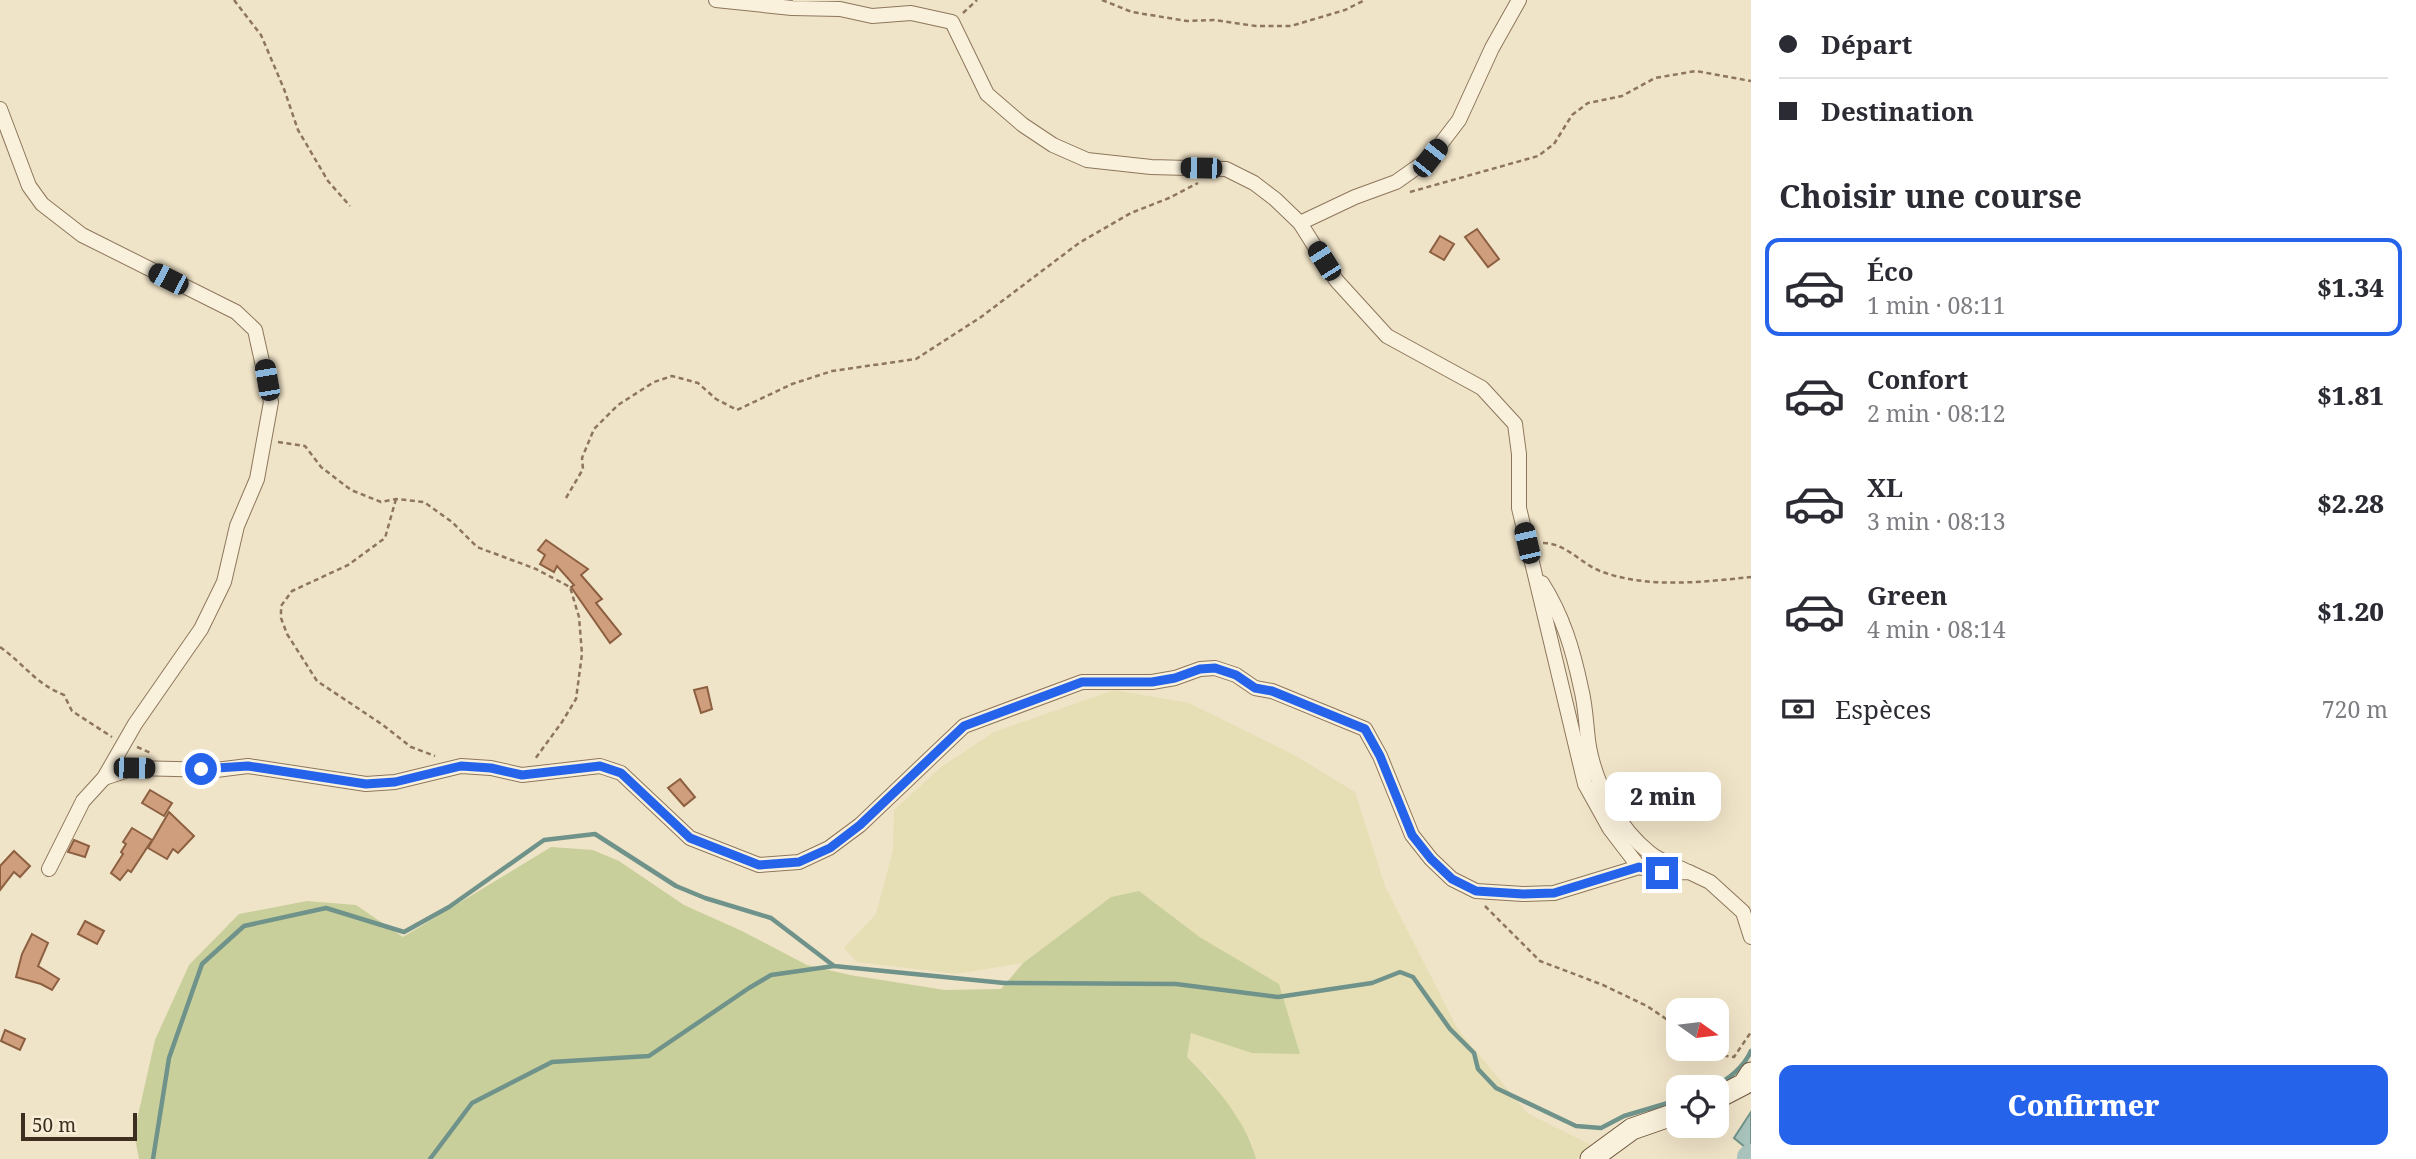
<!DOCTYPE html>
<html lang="fr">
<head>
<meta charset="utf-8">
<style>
  body { margin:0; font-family:"Noto Serif",serif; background:#f7f7f7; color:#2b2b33; height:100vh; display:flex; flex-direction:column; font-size:26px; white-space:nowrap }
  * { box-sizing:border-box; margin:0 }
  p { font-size:23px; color:#7c7c81 }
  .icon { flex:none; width:38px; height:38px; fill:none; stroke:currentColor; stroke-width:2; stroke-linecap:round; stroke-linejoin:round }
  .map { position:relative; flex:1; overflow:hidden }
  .details { display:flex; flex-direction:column; background:#fff; width:665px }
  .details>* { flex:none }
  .guide { display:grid; align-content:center; height:154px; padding:0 28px; background:#fff }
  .needle { width:46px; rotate:104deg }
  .controls { position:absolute; left:1666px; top:998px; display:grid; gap:14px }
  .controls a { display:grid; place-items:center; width:63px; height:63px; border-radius:14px; background:#fff; box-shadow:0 7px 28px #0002; font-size:35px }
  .scale { position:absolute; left:21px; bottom:18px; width:116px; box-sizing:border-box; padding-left:7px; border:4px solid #3d2e20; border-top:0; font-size:19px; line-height:24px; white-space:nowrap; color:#3d2e20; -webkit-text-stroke:5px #f7eed8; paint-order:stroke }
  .end { position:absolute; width:32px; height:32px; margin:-16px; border:9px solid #2563eb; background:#fff; box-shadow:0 0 0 4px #fff }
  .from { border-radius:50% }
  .bubble { position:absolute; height:49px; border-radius:14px; background:#fff; box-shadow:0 7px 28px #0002; font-size:23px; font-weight:800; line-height:49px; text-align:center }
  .car { position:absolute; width:21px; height:42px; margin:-21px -10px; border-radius:9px; box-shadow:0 0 5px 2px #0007; background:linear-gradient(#222 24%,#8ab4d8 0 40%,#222 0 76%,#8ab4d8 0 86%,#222 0) }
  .guide b { display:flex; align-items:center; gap:24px; height:66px; font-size:26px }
  .guide b+b { border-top:2px solid #e1e1e2 }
  .guide i { width:18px; height:18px; background:#2b2b33 }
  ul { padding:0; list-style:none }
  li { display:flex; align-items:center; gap:21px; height:98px; margin:0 14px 10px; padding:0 14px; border:4px solid transparent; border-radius:14px }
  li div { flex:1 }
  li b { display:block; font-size:26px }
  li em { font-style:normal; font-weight:800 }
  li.selected { border-color:#2563eb }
  li>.icon { width:63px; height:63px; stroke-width:1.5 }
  h2 { padding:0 28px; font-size:32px; line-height:84px }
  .pay { display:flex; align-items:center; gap:18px; height:77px; padding:0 28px; font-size:26px }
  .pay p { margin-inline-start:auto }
  .primary-button { display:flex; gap:14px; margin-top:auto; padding:14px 28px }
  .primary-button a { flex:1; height:80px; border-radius:14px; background:#2563eb; color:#fff; font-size:28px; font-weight:800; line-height:80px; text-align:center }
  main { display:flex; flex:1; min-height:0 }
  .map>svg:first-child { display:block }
  .farmland { fill:#e6deb5 }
  .green { fill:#c9cf9b }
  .water { fill:#a9c4bc; stroke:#6f938a; stroke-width:2 }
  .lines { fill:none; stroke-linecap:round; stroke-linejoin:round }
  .stream { stroke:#6f938a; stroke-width:4.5 }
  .river { stroke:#a9c4bc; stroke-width:28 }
  .building { fill:#cf9f7d; stroke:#8d5f41; stroke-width:2 }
  .street-casing { stroke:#8d765c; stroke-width:16 }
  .secondary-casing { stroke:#6f573f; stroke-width:23 }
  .path { stroke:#8d765c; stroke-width:2.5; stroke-dasharray:5 3.5; stroke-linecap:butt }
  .street { stroke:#faf1dc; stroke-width:14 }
  .secondary { stroke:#faf1dc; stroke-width:21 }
  .route { stroke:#2563eb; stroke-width:9 }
</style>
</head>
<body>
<main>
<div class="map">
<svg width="1751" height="1159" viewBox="0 0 1751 1159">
  <rect width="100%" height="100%" fill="#f0e4c8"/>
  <polygon class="farmland" points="1114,690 1189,703 1296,756 1355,792 1385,886 1457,1028 1527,1113 1593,1146 1576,1159 1256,1159 1252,1143 1211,1080 1187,1057 1191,1032 1252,1053 1299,1054 1201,938 1139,891 1111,897 1023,963 956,974 857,962 844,948 876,914 893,850 894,810 941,767 994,732"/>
  <path class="green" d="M551,847L593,850L619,861L684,905L742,931L807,965L850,975L945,990L1001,989L1023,963L1111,897L1139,891L1201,938L1279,984L1300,1054L1252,1053L1191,1033L1187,1057C1213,1082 1248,1124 1256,1159H139L134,1133L155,1040L189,965L239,914L307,901L356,905L403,937Z"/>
  <polygon class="water" points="1751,1112 1751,1152 1734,1138"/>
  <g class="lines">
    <g class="stream">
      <path d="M1712,1087C1728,1080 1744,1067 1751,1051"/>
      <polyline points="153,1159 169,1058 202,964 244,926 326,908 404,932 449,907 544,840 595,834 676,886 705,898 771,918 834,966 1004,983 1176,984 1278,997 1372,983 1400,972 1413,977 1450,1029 1474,1053 1478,1069 1496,1088 1576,1126 1601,1128 1624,1116 1678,1100"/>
      <polyline points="430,1159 472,1103 552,1062 649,1056 749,988 771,975 834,966"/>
    </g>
    <polyline class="river" points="1751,1159 1751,1158"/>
  </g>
  <g class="building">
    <polygon points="1477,229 1499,259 1488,267 1465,237"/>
    <polygon points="1440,236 1454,244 1444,260 1430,252"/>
    <polygon points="546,540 588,569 581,575 602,599 596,603 621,634 610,643 571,587 574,585 557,566 554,572 540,564 545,555 538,550"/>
    <polygon points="707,687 712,709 701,713 694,690"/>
    <polygon points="680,779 695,797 684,806 668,788"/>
    <polygon points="150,790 172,803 164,816 142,803"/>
    <polygon points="169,812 194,836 178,853 173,849 167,859 148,848"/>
    <polygon points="132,828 152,840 131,872 128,870 120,880 111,873 123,854 121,852 126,844 123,842"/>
    <polygon points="74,840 89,846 85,857 68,852"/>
    <polygon points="14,851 30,866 20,877 14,872 0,890 0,866"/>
    <polygon points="85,921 104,931 97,944 78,934"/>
    <polygon points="32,934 48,943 38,966 59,979 52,990 41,984 16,977 22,954"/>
    <polygon points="5,1030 25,1039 20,1050 1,1041"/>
  </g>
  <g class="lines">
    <g class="street-casing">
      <g id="street">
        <polyline points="716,0 792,8 840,9 872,16 911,13 952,22 987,94 1023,125 1053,145 1087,160 1151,167 1226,169 1254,183 1275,199 1300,223 1336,280 1387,336 1482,388 1515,424 1519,454 1519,508 1585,784 1610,829 1639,867 1662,873 1689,872 1710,882 1743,912 1751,937"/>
        <polyline points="0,109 29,186 42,204 82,235 236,312 255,330 271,402 257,479 237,526 224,582 201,629 135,724 104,778 83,801 49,869"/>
        <polyline points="1300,223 1355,197 1396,182 1430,158 1459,120 1492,48 1519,0"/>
        <path d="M1542,583C1563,616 1573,650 1581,688C1586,707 1586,728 1589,747C1596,785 1619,829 1650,853C1660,862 1676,865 1688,872"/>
        <polyline points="104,778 134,768 216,770 248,766 366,784 395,782 461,766 491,768 522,775 600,766 621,773 690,838 759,865 799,862 829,848 860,825 964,726 1082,682 1152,682 1175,678 1200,669 1215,668 1236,675 1255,688 1272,691 1365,729 1380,756 1412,835 1431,859 1452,879 1476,891 1523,894 1554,893 1639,867"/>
      </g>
    </g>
    <g class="secondary-casing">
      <g id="secondary">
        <polyline points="1717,1098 1744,1084 1751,1073"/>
        <polyline points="1591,1159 1632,1129 1678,1113"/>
      </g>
    </g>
    <g class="path">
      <polyline points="234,0 261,35 284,89 298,130 328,181 350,206"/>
      <polyline points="1102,0 1132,12 1187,21 1214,20 1256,26 1291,26 1345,10 1365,0"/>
      <polyline points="963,13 977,0"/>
      <polyline points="1410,192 1538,156 1554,144 1572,115 1588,103 1622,96 1655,78 1696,71 1751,81"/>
      <polyline points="278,442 305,446 321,467 351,490 381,502 396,499 424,502 452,522 477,547 536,569 570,587 579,617 582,654 576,699 562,722 535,759"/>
      <polyline points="566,498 583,469 582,458 594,429 618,405 654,382 672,376 698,383 716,399 737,410 792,384 832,371 916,359 981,317 1079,243 1131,213 1169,198 1198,183"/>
      <polyline points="396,499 385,538 348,565 292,591 281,606 281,618 287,634 317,681 383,725 411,747 435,756"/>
      <path d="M1543,543C1566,543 1580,563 1600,571C1647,589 1703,582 1751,577"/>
      <path d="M0,647C24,664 36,684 64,695L72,711L112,737"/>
      <polyline points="137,747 151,753"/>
      <polyline points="1485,906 1540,961 1603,985 1647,1006 1678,1027"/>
      <polyline points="1709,1048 1718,1055 1734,1057 1751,1032"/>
    </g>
    <use href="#street" class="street"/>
    <use href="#secondary" class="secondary"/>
  </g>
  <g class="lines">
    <polyline class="route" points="201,769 248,766 366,784 395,782 461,766 491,768 522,775 600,766 621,773 690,838 759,865 799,862 830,848 860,825 964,726 1082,682 1152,682 1175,678 1200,669 1215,668 1236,675 1255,688 1272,691 1365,729 1380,756 1412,835 1431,859 1452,879 1476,891 1523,894 1554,893 1639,867 1662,873"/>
  </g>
</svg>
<div class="controls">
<a><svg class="needle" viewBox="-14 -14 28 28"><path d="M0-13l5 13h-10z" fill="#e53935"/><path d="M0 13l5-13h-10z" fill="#7c7c81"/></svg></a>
<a><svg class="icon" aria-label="locate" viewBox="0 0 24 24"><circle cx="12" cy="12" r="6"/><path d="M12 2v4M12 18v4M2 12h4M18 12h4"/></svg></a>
</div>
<div class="scale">50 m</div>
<i class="end from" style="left:201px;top:769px"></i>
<i class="end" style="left:1662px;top:873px"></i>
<div class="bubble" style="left:1605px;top:772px;width:116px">2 min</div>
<i class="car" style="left:1430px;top:158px;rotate:38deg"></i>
<i class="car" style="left:1201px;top:168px;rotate:271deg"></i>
<i class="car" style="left:1324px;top:261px;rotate:328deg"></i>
<i class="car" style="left:168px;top:279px;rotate:297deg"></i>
<i class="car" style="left:267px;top:380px;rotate:350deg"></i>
<i class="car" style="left:1527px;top:543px;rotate:347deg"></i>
<i class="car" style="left:134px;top:768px;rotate:91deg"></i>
</div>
<section class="details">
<div class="guide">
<b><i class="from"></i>Départ</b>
<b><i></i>Destination</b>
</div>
<h2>Choisir une course</h2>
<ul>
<li class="selected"><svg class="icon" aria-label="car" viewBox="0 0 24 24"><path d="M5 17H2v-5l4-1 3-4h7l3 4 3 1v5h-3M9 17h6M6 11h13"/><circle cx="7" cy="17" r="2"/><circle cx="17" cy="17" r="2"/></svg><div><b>Éco</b><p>1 min · 08:11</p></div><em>$1.34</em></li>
<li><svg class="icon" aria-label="car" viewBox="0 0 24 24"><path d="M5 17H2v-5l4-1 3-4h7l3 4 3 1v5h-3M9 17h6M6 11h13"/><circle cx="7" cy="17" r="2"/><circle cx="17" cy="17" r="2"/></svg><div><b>Confort</b><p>2 min · 08:12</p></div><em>$1.81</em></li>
<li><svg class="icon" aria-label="car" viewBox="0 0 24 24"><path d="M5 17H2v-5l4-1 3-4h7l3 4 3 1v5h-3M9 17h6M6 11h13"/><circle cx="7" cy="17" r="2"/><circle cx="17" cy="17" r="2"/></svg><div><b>XL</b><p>3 min · 08:13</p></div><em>$2.28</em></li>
<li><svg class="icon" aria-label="car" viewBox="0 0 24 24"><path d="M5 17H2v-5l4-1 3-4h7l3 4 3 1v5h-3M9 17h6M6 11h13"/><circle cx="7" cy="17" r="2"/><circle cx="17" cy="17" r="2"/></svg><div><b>Green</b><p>4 min · 08:14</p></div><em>$1.20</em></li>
</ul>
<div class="pay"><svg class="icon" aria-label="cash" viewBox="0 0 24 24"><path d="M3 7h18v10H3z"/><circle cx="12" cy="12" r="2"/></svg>Espèces<p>720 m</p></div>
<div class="primary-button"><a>Confirmer</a></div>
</section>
</main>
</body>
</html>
